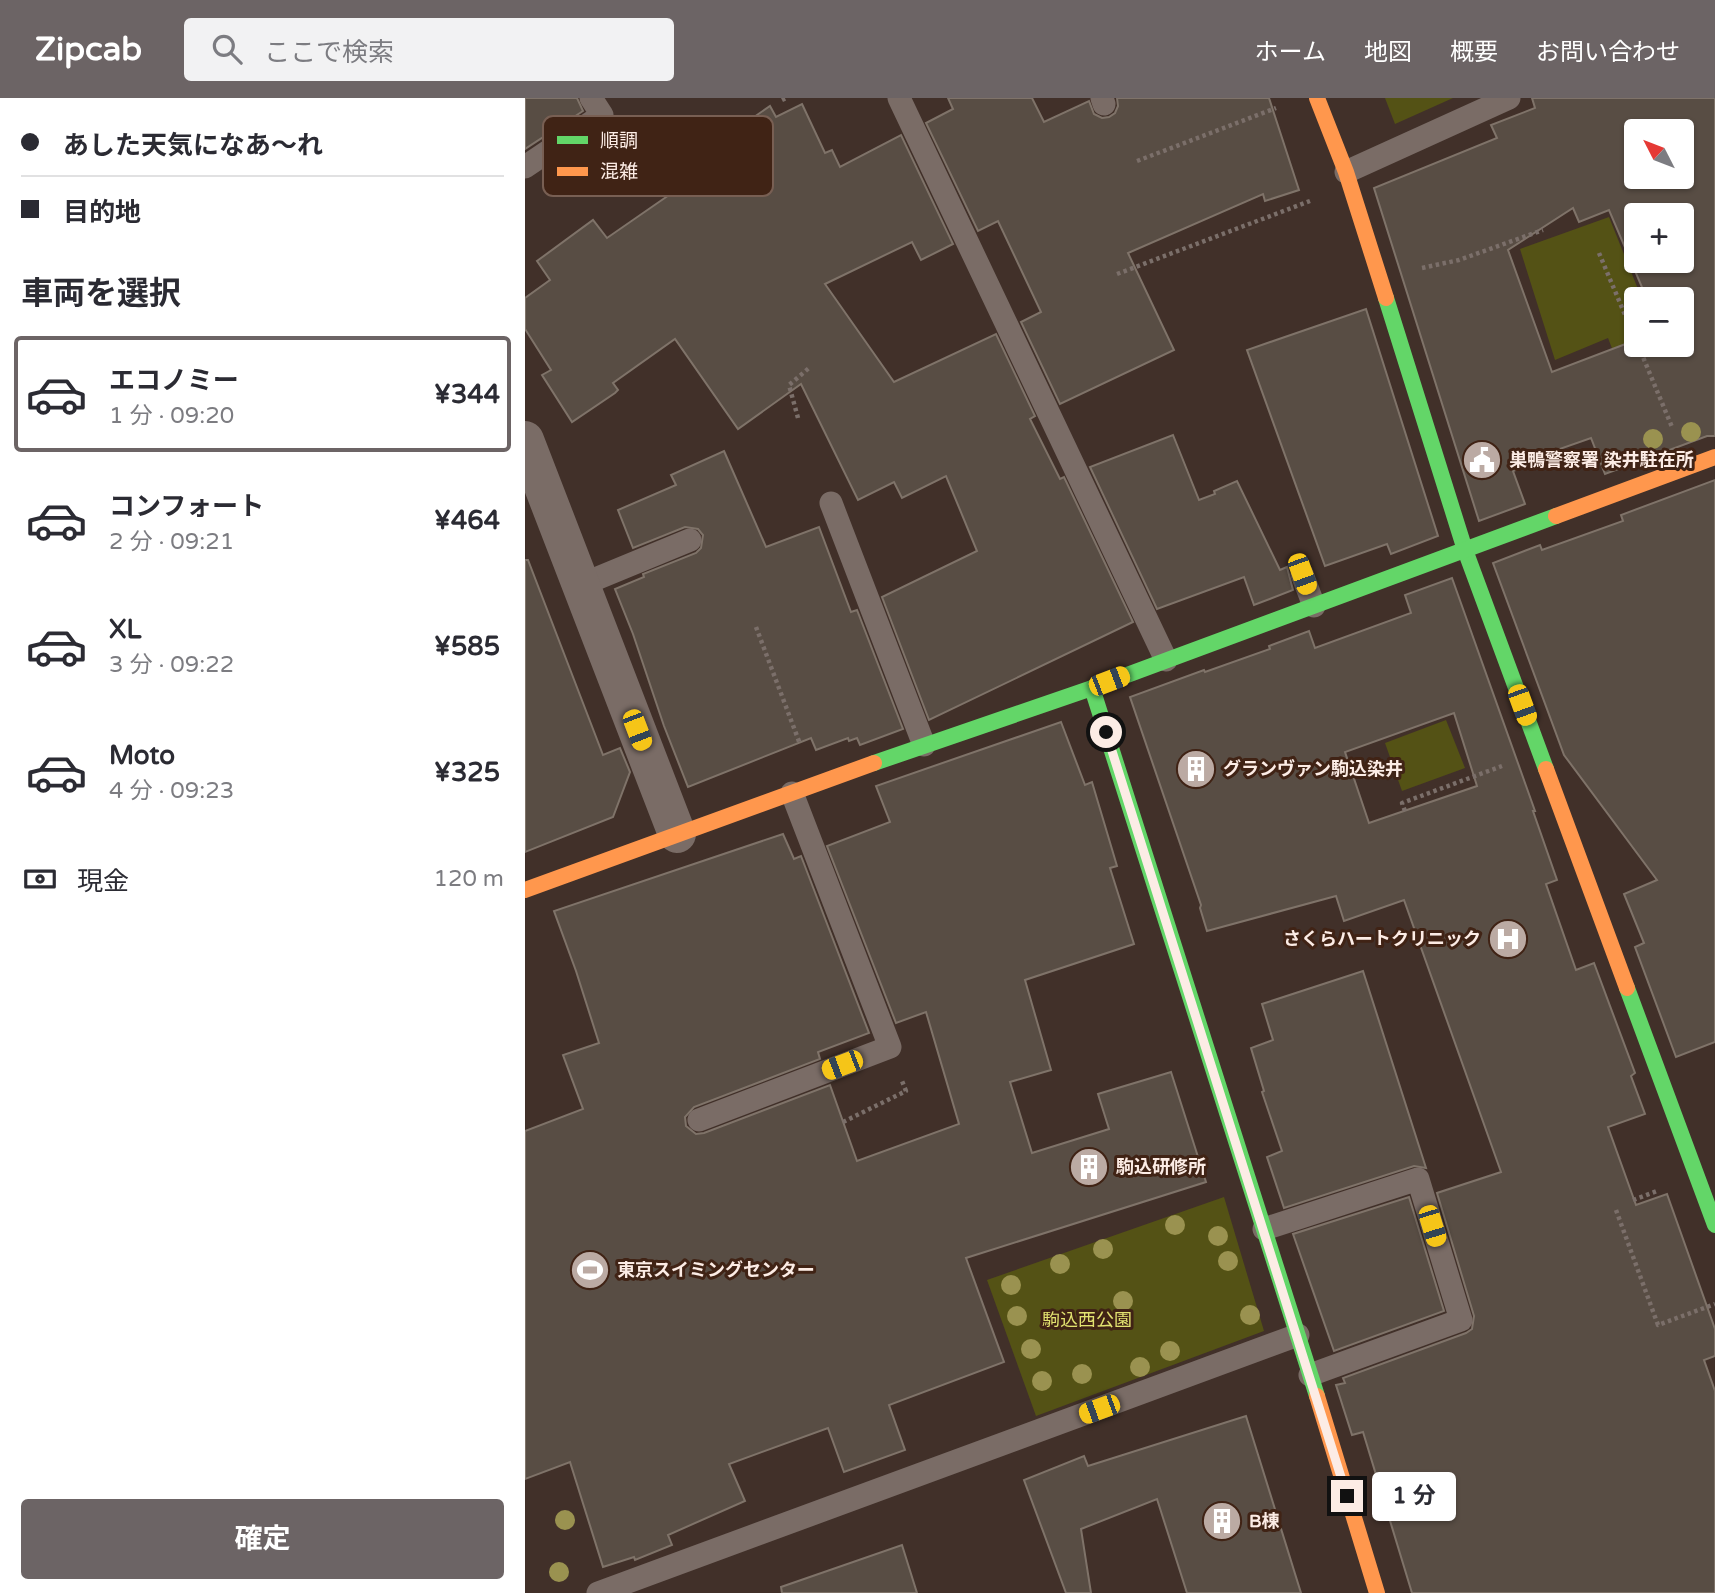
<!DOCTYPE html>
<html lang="ja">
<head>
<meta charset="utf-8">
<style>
  body { margin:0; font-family:"Varela Round","Noto Sans JP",sans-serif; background:#f2f2f3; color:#2b2b33; height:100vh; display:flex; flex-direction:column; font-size:26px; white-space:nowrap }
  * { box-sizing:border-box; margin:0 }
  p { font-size:23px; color:#7c7c81 }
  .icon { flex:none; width:38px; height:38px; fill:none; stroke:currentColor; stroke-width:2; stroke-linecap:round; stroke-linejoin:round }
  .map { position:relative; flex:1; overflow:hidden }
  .sheet { display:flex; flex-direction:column; background:#fff; width:525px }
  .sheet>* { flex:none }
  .guide { display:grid; align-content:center; height:154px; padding:0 21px; background:#fff }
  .needle { width:46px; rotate:312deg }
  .buttons { position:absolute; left:1099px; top:21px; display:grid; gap:14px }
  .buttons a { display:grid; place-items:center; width:70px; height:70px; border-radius:7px; background:#fff; box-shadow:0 2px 5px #0004; font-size:35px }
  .end { position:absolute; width:32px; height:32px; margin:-16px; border:9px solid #fcece5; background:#111; box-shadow:0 0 0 4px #111 }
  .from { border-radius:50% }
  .bubble { position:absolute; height:49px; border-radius:7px; background:#fff; box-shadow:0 2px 5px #0004; font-size:23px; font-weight:700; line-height:49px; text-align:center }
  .car { position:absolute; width:21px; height:42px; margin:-21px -10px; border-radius:9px; box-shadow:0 0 5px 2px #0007; background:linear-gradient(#f5c518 24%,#345 0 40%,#f5c518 0 76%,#345 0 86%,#f5c518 0) }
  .guide b { display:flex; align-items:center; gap:24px; height:66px; font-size:26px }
  .guide b+b { border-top:2px solid #e1e1e2 }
  .guide i { width:18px; height:18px; background:#2b2b33 }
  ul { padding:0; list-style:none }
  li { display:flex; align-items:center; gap:21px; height:116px; margin:0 14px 10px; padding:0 7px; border:4px solid transparent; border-radius:7px }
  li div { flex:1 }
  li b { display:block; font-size:26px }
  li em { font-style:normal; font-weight:700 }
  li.active { border-color:#6c6465 }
  li>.icon { width:63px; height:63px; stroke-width:1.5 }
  h2 { padding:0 21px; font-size:32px; line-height:84px }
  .pay { display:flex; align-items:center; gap:18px; height:77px; padding:0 21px; font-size:26px }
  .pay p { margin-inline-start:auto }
  .primary-button { display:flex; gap:14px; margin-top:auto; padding:14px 21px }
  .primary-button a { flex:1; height:80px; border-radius:7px; background:#6c6465; color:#fff; font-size:28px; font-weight:700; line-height:80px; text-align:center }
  header { display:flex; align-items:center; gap:42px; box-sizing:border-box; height:98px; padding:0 35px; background:#6c6465; color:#fff }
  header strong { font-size:33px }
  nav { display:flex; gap:38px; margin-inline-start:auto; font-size:24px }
  .search { width:490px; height:63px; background:#f2f2f3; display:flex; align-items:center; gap:18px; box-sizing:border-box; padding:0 24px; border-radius:7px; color:#7c7c81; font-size:26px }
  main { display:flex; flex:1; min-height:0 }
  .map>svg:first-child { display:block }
  .green { fill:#545215 }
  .building { fill:#584d44; stroke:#7f7369; stroke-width:2; fill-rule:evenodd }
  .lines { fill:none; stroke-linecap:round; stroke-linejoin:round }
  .path { stroke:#7b6f6a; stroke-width:4.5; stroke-dasharray:3.5 3.5; stroke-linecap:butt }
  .lane { stroke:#7a6c66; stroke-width:23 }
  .street { stroke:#7a6c66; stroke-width:38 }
  .fast { stroke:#63d668; stroke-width:16 }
  .slow { stroke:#ff974d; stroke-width:16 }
  .tree { fill:#9a9250 }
  .route { stroke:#fcece5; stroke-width:9 }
  .labels { text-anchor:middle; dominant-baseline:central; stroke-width:6; stroke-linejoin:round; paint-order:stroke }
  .poi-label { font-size:18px; font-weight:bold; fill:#fcece5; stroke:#402315; text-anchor:start }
  .park-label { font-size:18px; fill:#e2e370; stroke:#402315 }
  .key { fill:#402315; stroke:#785f53; stroke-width:2 }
  .key-label { font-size:19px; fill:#fcece5 }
</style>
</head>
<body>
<header>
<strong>Zipcab</strong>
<div class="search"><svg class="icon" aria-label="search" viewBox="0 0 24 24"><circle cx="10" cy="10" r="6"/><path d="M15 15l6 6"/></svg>ここで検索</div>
<nav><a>ホーム</a><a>地図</a><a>概要</a><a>お問い合わせ</a></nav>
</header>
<main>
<section class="sheet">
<div class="guide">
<b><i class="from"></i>あした天気になあ〜れ</b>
<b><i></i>目的地</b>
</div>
<h2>車両を選択</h2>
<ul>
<li class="active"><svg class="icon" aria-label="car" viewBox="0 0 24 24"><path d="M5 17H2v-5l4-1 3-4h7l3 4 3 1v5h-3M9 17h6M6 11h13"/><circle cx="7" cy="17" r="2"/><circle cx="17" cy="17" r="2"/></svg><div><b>エコノミー</b><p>1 分 · 09:20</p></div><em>¥344</em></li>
<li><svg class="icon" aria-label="car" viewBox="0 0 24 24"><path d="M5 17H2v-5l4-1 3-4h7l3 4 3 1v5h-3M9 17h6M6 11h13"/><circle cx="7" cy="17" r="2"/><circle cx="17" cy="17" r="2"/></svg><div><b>コンフォート</b><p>2 分 · 09:21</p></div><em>¥464</em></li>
<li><svg class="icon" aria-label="car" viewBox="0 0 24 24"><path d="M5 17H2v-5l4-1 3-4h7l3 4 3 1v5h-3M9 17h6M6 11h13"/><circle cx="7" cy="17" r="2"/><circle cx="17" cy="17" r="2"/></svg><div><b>XL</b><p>3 分 · 09:22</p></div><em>¥585</em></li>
<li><svg class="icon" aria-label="car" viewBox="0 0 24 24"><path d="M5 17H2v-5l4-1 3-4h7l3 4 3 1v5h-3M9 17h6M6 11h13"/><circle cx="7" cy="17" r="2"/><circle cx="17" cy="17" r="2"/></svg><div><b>Moto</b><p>4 分 · 09:23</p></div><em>¥325</em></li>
</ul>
<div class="pay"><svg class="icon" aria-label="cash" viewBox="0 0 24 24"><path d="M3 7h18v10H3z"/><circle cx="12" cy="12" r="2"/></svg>現金<p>120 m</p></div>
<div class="primary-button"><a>確定</a></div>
</section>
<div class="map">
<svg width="1190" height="1495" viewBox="0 0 1190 1495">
  <rect width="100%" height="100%" fill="#413029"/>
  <g class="green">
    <polygon points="860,0 928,0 870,26"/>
    <polygon points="1084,119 1117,201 1111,201 1111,247 1135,247 1173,341 1129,359 1083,240 1030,262 995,151"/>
    <polygon points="921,622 940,670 877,693 860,645"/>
    <polygon points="699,1099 739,1233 511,1318 462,1182"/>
  </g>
  <g class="building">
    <polygon points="0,0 52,0 58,13 0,51"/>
    <polygon points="423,0 507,0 519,24 564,3 569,16 577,20 584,19 590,15 593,8 592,0 744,0 774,92 740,103 738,96 603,155 649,252 535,306 496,224 516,214 473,123 453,133 401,25 428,11"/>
    <path d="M1007,0H1190V338H1182L1080,376L1066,340L989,367L991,372L988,373L1000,406L954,423L849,90L972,40L966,27L1010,10ZM1111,33H1157V79H1111ZM1048,110L1054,124L1084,112L1122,201H1157V247H1111V242L1027,274L983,152ZM1111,117H1157V163H1111Z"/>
    <polygon points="277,6 300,55 307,52 315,69 376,37 428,146 396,162 387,144 300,186 369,284 471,236 510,318 505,321 535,381 539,379 608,524 404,622 357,499 452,453 421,378 377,400 369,384 333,402 276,286 213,331 150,241 88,285 93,292 90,295 47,324 17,277 26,272 0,231 0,200 25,182 12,163 68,122 82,140 157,88 148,75 245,8 251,19"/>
    <polygon points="841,211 913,438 866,456 862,446 800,468 722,252"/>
    <polygon points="648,337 674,402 690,396 689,393 712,383 755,472 762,469 768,492 729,507 719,479 632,511 565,369"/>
    <polygon points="199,353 241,449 294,429 326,514 332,512 378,631 335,647 332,640 324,643 323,640 291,652 286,640 163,689 139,628 108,536 90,491 119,479 118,476 171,455 176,450 178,437 173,431 160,429 108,450 93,412 151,387 146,377"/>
    <polygon points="1190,382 1190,944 1151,959 1110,849 1119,845 1099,796 1132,782 1039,657 968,465 1015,447 1017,452 1098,423 1096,417"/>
    <polygon points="0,462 3,462 78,657 95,650 105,674 88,719 0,754"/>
    <path d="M927,480L1010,713H1008L1032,782L1021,786L1051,872L1069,865L1110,975L1106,978L1120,1016L1083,1029L1111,1107L1142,1096L1190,1231V1258L1179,1262L1190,1293V1495H887L838,1334L827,1337L811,1287L820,1285L818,1280L941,1235L947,1231L949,1218L912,1095L976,1074L879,802L819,823L811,798L682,833L675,810L676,807L605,599L679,572L680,574L745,551L744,548L784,533L790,550L886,515L880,497ZM929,615L952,688L844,725L820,654Z"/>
    <polygon points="536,624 560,687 567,684 592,768 585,770 609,846 500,882 526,972 485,984 507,1055 584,1031 573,996 646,974 681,1084 441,1160 479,1264 364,1307 380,1352 319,1374 303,1330 204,1366 220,1403 143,1437 147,1447 110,1462 109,1459 78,1469 45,1364 0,1381 0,1033 58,1011 38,957 74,945 51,873 29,813 258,736 269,761 276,758 344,935 293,954 295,961 169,1009 160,1019 161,1028 171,1036 179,1035 305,987 332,1063 434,1026 401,914 371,925 302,748 365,724 351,688"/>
    <polygon points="838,873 901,1070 889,1068 759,1110 742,1059 757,1053 737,994 739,993 726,950 748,942 737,906"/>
    <polygon points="884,1099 919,1213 809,1253 768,1136"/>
    <polygon points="721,1318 776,1495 662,1495 632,1401 556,1431 566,1495 541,1495 499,1382 559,1358 563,1368"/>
    <polygon points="377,1447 392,1495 257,1495 256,1489"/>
  </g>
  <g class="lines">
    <g class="path">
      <polyline points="257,2 261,0"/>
      <polyline points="612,63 751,10"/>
      <polyline points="1074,155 1111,243"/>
      <polyline points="897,170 934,162 1018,132"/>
      <polyline points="592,176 785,103"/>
      <polyline points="1113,247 1147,329"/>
      <polyline points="273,320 264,287 284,270"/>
      <polyline points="231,529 275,646"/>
      <polyline points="880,713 877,705 977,668"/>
      <polyline points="318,1024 381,993 377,983"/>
      <polyline points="1108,1102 1132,1093"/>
      <polyline points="1091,1112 1133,1227 1190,1206"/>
    </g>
    <g class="lane">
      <polyline points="374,0 641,562"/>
      <polyline points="577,0 579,6"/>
      <polyline points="0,69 77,17 66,0"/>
      <polyline points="821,74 984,0"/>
      <polyline points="306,405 399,647"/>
      <polyline points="777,476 789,508"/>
      <polyline points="56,487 165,442"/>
      <polyline points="174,1022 365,949 267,695"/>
      <polyline points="739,1131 893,1081 936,1222 785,1277"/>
      <polyline points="73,1495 773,1237"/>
    </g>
    <polyline class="street" points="0,342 152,736"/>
    <g class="fast">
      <polyline points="861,200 940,452 1021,671"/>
      <polyline points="567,590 792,1298"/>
      <polyline points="349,665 567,590 1031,418"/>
      <polyline points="1102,890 1190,1127"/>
    </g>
    <g class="slow">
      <polyline points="792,0 821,74 861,200"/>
      <polyline points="1031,418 1190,359"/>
      <polyline points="1021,671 1102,890"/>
      <polyline points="0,792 349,665"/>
      <polyline points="792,1298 852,1495"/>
    </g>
  </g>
  <g class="tree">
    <circle cx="1166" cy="334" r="10"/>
    <circle cx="1128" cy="341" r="10"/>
    <circle cx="650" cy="1127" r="10"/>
    <circle cx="693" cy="1138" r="10"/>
    <circle cx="578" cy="1151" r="10"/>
    <circle cx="703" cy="1163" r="10"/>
    <circle cx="535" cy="1166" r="10"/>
    <circle cx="486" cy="1187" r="10"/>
    <circle cx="598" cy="1203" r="10"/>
    <circle cx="725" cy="1217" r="10"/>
    <circle cx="492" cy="1218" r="10"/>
    <circle cx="506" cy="1251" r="10"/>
    <circle cx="645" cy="1253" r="10"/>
    <circle cx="615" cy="1269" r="10"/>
    <circle cx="557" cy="1276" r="10"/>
    <circle cx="517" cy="1283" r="10"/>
    <circle cx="40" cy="1422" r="10"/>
    <circle cx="34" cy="1474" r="10"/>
  </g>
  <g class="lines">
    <polyline class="route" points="581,634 822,1398"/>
  </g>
  <defs>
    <g id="civic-disc" transform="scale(2.0125)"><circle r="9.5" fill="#bbaaa3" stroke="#402315"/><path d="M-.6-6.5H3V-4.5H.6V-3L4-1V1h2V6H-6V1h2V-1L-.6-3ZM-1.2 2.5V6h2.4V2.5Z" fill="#fff"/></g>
    <g id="building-disc" transform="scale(2.0125)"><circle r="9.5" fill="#bbaaa3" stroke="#402315"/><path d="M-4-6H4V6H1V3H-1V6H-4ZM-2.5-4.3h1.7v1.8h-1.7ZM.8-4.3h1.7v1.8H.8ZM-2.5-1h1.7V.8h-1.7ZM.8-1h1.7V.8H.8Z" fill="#fff"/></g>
    <g id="hospital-disc" transform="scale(2.0125)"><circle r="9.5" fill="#bbaaa3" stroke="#402315"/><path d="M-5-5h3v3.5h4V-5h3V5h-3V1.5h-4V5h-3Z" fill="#fff"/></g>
    <g id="stadium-disc" transform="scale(2.0125)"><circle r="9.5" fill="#bbaaa3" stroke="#402315"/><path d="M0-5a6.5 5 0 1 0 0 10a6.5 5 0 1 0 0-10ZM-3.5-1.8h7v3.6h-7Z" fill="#fff"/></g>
  </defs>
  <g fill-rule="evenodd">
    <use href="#civic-disc" x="957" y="362"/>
    <use href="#building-disc" x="671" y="671"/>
    <use href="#hospital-disc" x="983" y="841"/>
    <use href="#building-disc" x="564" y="1069"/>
    <use href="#stadium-disc" x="65" y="1172"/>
    <use href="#building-disc" x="697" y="1423"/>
  </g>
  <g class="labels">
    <g class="poi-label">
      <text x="984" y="362">巣鴨警察署 染井駐在所</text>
      <text x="698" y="671">グランヴァン駒込染井</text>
      <text x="956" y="841" text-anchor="end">さくらハートクリニック</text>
      <text x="591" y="1069">駒込研修所</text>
      <text x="92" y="1172">東京スイミングセンター</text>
      <text x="724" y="1423">B棟</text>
    </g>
    <g class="park-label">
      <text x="562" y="1222">駒込西公園</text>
    </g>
  </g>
  <rect x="18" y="18" width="230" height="80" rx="10" class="key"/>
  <rect x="32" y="38" width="31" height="8" fill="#63d668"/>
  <rect x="32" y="69" width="31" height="9" fill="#ff974d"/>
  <g class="key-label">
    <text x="75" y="49">順調</text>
    <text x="75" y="80">混雑</text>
  </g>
</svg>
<div class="buttons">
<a><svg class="needle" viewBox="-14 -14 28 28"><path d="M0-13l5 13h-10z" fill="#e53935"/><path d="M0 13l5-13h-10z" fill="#7c7c81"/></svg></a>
<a>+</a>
<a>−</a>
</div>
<i class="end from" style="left:581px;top:634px"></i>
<i class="end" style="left:822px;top:1398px"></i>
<div class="bubble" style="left:847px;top:1374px;width:84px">1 分</div>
<i class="car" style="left:777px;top:476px;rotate:160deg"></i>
<i class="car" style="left:584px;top:583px;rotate:69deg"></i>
<i class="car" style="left:997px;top:607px;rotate:160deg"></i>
<i class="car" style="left:112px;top:632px;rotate:159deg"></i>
<i class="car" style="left:317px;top:967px;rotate:249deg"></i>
<i class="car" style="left:907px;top:1128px;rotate:163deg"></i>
<i class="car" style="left:574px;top:1311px;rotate:250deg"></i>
</div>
</main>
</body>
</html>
